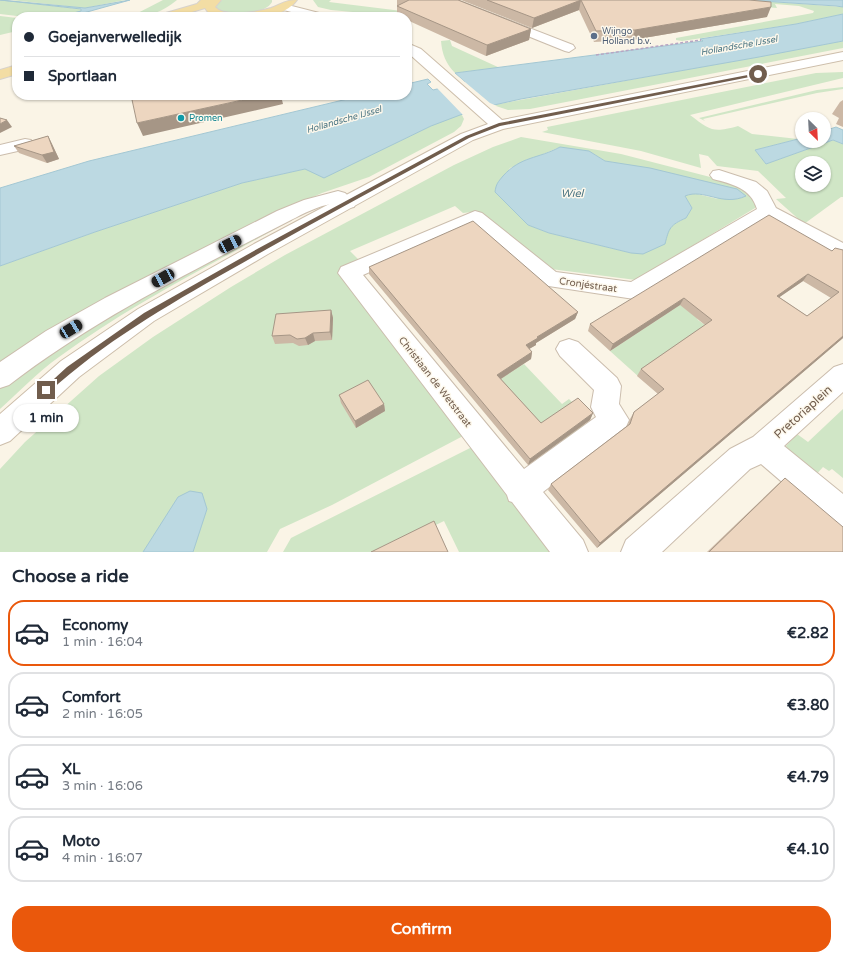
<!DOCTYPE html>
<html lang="en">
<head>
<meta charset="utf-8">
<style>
  body { margin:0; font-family:"Varela Round",sans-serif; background:#f6f6f7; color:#1f2937; height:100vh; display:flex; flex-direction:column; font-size:15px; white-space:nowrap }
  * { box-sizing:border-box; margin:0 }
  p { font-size:13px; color:#747a83 }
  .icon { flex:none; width:22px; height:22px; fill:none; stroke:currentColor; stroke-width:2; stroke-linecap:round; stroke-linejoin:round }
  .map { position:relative; height:552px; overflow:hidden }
  .sheet { display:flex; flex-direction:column; background:#fff; flex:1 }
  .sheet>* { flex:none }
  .top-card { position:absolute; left:12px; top:12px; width:400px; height:88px; border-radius:16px; box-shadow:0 1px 3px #0004; display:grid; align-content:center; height:88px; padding:0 12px; background:#fff }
  .needle { width:26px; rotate:156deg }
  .tools { position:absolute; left:795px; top:112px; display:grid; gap:8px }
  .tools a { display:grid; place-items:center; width:36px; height:36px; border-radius:50%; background:#fff; box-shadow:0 1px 3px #0004; font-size:20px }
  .end { position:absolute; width:18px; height:18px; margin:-9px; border:5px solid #715d4d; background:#fff; box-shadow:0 0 0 2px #fff }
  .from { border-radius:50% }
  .bubble { position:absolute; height:28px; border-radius:14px; background:#fff; box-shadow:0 1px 3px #0004; font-size:13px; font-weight:800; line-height:28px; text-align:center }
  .car { position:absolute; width:12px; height:24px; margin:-12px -6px; border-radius:5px; box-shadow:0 0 3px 1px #0007; background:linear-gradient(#222 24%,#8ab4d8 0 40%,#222 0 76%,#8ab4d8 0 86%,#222 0) }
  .top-card b { display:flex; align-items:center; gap:14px; height:38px; font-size:15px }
  .top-card b+b { border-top:1px solid #e0e1e3 }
  .top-card i { width:10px; height:10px; background:#1f2937 }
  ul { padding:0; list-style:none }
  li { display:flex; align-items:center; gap:12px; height:66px; margin:0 8px 6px; padding:0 4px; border:2px solid #e0e1e3; border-radius:16px }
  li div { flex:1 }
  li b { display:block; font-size:15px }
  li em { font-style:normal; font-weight:800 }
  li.on { border-color:#ea580c }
  li>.icon { width:36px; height:36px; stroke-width:1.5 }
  h2 { padding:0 12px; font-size:18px; line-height:48px }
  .primary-button { display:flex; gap:8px; margin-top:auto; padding:8px 12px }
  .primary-button a { flex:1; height:46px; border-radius:16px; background:#ea580c; color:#fff; font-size:16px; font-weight:800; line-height:46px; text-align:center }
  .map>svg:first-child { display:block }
  .green { fill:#d0e6c6; fill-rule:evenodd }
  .water { fill:#bcd9e2; stroke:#a3c7d3 }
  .pier { fill:#faf4e6 }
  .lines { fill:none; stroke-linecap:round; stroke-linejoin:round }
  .street-casing { stroke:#cbbdad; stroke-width:2 }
  .secondary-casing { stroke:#cdbeab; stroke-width:2 }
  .primary-casing { stroke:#d7d2cd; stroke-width:2 }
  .street { fill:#fff; fill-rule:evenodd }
  .secondary { fill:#fff; fill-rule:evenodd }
  .primary { fill:#f3dda4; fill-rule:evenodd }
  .rail { stroke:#b8a5c3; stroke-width:1.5; stroke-dasharray:3 2; stroke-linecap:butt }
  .wall { fill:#ccb8a5; fill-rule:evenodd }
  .shaded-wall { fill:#a69686 }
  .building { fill:#edd6c0; stroke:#a69686; fill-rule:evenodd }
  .route { fill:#715d4d }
  .service-dot { fill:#5c6f8a; stroke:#fdf8ec; stroke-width:1.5 }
  .culture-dot { fill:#0f9aa8; stroke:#fdf8ec; stroke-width:1.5 }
  .labels { text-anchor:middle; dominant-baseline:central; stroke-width:3; stroke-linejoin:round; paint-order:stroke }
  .far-service-label { font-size:9px; fill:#4e5e75; stroke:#fdf8ec; text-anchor:start }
  .far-water-label { font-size:9px; font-style:italic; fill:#497482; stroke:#fdf8ec }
  .far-culture-label { font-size:9px; fill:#0d838f; stroke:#fdf8ec; text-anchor:start }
  .street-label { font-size:10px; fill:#715d4d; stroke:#fdf8ec }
  .water-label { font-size:11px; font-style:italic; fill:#497482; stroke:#fdf8ec }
  .near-street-label { font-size:12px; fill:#715d4d; stroke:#fdf8ec }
</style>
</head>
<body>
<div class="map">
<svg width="843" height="552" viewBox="0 0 843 552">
  <rect width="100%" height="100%" fill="#faf4e6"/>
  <g class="green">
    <path d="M0,0L79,9L82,10C58,23 26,17 0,14Z"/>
    <polygon points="10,0 125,0 85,8"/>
    <path d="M163,0H177C162,12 149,17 130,17Z"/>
    <path d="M222,0H272V2C265,15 230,16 218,10L216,6Z"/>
    <polygon points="313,0 331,0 329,2 402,11 407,17 331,10 318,7"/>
    <polygon points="683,0 747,0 843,7 843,14 796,24 682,41 676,40 676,38 813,13 814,11 799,6 775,4 777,8"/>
    <polygon points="0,16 17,18 17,31 0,35"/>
    <path d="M450,40L452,46L500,68L455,73C446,64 442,54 441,41Z"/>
    <polygon points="843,41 843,48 530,109 508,110 493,105"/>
    <path d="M843,72V78L690,115C711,131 713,133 738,126L752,134L798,139L755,150L766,164L833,140L843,144V197H841L804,224L776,199L786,198L758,171L717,166L708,156L699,154L701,168L641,151L542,132L548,130L547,127L816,73ZM802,163H824V185H802Z"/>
    <polygon points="843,87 843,89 817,93 703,119 705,121 699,118 817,90"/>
    <polygon points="461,113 464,119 461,126 454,132 369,177 322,193 239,230 106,297 56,326 0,365 0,266 95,232 242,183 305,169 400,141 431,126"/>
    <path d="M521,137L621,154L718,179L742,187L758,202L755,208L636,280L551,269L479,214L472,212L463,213L455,206L350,251L359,260L346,270L339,271L380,324L463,436L332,505L280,529L267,552H0V469L25,442L99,376L153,337L231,287L285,255L454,165L493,147ZM560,147L594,154L605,161L677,175L718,199L693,193L685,196L692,208L686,218C670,225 648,243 631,253L549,233L528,225L495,192L510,168Z"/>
    <path d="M301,215C220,260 134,302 59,357C38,372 19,392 0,409V383L90,323Z"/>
    <polygon points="686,301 698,320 709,328 639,377 610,351"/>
    <polygon points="425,302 519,367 524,364 562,404 569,399 575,405 572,414 584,426 562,441 547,424 539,430"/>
    <polygon points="843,409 843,478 832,469 829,471 823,467 814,477 788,455 786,446 797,434 808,442"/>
    <polygon points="478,444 483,450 479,458 554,552 459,552 444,521 380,552 283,552 291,538"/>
  </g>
  <g class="water">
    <polygon points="0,0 85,8 130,0 69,17 58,17 81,11 81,9"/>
    <polygon points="747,0 843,0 843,7 836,6"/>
    <polygon points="843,14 843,41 759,57 521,99 476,109 431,126 324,178 305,169 242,183 95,232 0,266 0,188 89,161 364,95 407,95 407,84 428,79 431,82 427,84 433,90 465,82 455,73 703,41 700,39 796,24"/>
    <polygon points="836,127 843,130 843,144 833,140 766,164 755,150 802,138 802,141 824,141 824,131"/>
    <path d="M560,147L589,151L605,161L650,168L737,189L746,196C722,207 704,188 685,196L692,208L686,218C670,225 669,228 665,244L643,254L631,253L549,233L528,225L495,192C496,184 498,182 503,176C521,156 538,159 560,147Z"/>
    <polygon points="190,491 202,493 207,509 193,552 143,552 178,497"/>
  </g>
  <polygon class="pier" points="453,72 490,103 497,106 463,115 436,87 461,81 453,75"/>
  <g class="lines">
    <g class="street-casing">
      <g id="street">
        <polygon points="442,0 457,0 573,45 575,48 569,52 565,51 443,2"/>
        <polygon points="25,139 31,140 33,144 31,148 0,155 0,145"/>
        <path d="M719,170L756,182L767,191L776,208L843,243V259L836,257L767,219L642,297L634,299L542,285L473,226L363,275L524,469L596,417L591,407L594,390L560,356L556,349L560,342L569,339L578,342L617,378L621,386L619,404L629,420L625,429L543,492L583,540L588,552H550L512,502L509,501L507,495L338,273L341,267L475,211L482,213L556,272L631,282L757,209C751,188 732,184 713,179L710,175L713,171Z"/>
        <path d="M338,191L345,193L356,203L354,207C343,210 341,203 333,204C319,205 303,214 291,220C194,270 96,318 9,385L0,388V362L46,331L105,298L277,211L304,200Z"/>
        <polygon points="843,364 843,392 784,446 843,494 843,530 832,525 761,464 750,469 662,552 621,552 626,540 730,449 753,437 834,367"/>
      </g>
    </g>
    <g class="secondary-casing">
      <g id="secondary">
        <polygon points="284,4 327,15 329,17 310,17 280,9 279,7 280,5"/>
        <polygon points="407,43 421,49 502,120 843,52 843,60 503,129 473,140 268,254 154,321 79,377 10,441 0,445 0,414 61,361 138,309 254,244 461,134 488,124 407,52"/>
      </g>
    </g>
    <g class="primary-casing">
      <g id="primary">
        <path d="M201,0H221L215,7C225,18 257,12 271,8C282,4 285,0 297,0C280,23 241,17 216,17L210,15L205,8L175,17H157L159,15L197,4Z"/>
        <polygon points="17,65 17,74 0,79 0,70"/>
      </g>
    </g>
    <use href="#street" class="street"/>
    <use href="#secondary" class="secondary"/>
    <use href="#primary" class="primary"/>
    <polyline class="rail" points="596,55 701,40"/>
  </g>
  <g class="wall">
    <polygon points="397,0 458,0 531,29 529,40 486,56 407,20 407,17 400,17 397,16"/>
    <polygon points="461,0 749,0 767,17 632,40 594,42 579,10 532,28"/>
    <polygon points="843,100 843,127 836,124 839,118 832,114 840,102"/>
    <polygon points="48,136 52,144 59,159 47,163 19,153 14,146"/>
    <path d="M835,248L843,338L597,548L548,490L551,484L628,425L630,419L634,412L658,394L637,376L641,369L705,325L680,305L610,351L588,331L590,324L832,251ZM803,281L831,298L807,316L779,297Z"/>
    <polygon points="369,267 578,312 575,319 536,343 536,345 529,349 532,352 531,359 501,379 541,423 593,413 590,420 528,465 369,274"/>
    <polygon points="331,310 333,318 332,340 315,341 308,345 299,346 293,343 275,344 272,336"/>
    <polygon points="339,395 384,404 385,411 356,428 341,403"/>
    <polygon points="785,478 843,552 707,552 778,484"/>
  </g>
  <g class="shaded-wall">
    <polygon points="581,0 579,10 532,28 534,18"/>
    <polygon points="771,7 767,17 632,40 635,30"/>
    <polygon points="531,29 529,40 486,56 487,45"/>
    <polygon points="265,95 306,95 282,100 283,104 143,136 137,123"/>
    <polygon points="7,120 12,127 0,133 0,124"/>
    <polygon points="48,136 52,144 59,159 47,163 42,155"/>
    <polygon points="808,274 803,281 771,303 777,296"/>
    <polygon points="684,298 680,305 610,351 613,344"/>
    <polygon points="331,310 333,318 332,340 330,332"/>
    <polygon points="578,312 575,319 536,343 536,345 524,352 526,345 537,337"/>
    <polygon points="313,333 315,341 308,345 305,338"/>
    <polygon points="843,336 843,338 597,548 600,543"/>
    <polygon points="532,352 531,359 496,382 497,375"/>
    <polygon points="384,404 385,411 356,428 355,421"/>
    <polygon points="593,413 590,420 528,465 530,459"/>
  </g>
  <g class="building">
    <polygon points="409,0 458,0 531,29 487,45 397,6"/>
    <polygon points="487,0 581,0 534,18"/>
    <polygon points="581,0 749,0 771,2 771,7 635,30 596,31"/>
    <polygon points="131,95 265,95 137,123"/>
    <polygon points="0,118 7,120 0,124"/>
    <polygon points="48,136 54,152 42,155 14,146"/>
    <path d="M769,215L832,251L835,248L843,250V336L600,543L551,484L630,424L634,412L664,389L641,369L712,320L684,298L613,344L590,324ZM808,274L839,292L807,316L777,296Z"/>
    <polygon points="473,221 578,312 537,337 538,338 526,345 532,352 497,375 541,423 578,398 593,413 530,459 369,267"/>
    <polygon points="331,310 330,332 313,333 305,338 297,339 290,335 272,336 276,314"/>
    <polygon points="368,380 384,404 355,421 339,395"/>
    <polygon points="785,478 843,527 843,552 709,552"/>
    <polygon points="434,521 448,552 371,552"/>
  </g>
  <path class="route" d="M758,73L760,75L500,126L469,138C389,182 308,225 230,270C166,306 103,343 49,392L46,393L42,390L67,367L144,313L259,248L466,136L499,123Z"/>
  <circle class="service-dot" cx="594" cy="36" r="4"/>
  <circle class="culture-dot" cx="181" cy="118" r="4"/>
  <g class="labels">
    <g class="far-service-label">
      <text x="602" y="31">Wijngo<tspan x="602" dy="10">Holland b.v.</tspan></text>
    </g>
    <g class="far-water-label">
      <text transform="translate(739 46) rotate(-10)">Hollandsche IJssel</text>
      <text transform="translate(344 120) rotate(-16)">Hollandsche IJssel</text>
    </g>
    <g class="far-culture-label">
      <text x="189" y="118">Promen</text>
    </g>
    <g class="street-label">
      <text transform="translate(588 285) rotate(8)">Cronjéstraat</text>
      <text transform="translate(435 382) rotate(52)">Christiaan de Wetstraat</text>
    </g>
    <g class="water-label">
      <text x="572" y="193">Wiel</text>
    </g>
    <g class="near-street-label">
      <text transform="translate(803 412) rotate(-42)">Pretoriaplein</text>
    </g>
  </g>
</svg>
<div class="tools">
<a><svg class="needle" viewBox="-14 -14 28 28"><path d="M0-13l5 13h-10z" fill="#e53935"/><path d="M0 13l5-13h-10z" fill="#747a83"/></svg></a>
<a><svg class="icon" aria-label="layers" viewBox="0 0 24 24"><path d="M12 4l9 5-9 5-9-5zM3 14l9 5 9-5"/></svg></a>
</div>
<i class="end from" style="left:758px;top:74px"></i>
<i class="end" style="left:46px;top:390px"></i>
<div class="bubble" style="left:13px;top:404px;width:66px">1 min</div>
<i class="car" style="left:230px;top:244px;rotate:63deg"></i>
<i class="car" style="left:163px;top:278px;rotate:241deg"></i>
<i class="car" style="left:71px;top:329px;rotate:59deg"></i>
<div class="top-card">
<b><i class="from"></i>Goejanverwelledijk</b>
<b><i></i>Sportlaan</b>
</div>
</div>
<section class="sheet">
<h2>Choose a ride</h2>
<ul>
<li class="on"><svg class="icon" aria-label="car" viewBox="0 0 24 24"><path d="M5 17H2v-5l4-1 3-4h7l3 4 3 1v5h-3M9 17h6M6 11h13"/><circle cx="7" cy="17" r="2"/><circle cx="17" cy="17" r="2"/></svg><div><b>Economy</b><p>1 min · 16:04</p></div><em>€2.82</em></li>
<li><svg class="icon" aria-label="car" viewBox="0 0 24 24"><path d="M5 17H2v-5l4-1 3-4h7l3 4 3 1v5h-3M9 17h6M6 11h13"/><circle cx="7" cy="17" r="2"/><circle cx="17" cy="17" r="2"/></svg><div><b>Comfort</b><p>2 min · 16:05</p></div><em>€3.80</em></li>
<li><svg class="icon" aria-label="car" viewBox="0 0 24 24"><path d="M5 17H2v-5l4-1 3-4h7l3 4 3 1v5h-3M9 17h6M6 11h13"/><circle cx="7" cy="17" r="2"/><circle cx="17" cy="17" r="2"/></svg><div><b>XL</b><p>3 min · 16:06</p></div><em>€4.79</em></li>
<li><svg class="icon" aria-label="car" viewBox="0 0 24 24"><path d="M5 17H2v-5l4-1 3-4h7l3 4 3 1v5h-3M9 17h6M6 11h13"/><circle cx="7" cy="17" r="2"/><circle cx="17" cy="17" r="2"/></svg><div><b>Moto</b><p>4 min · 16:07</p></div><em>€4.10</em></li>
</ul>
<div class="primary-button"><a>Confirm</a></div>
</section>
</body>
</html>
